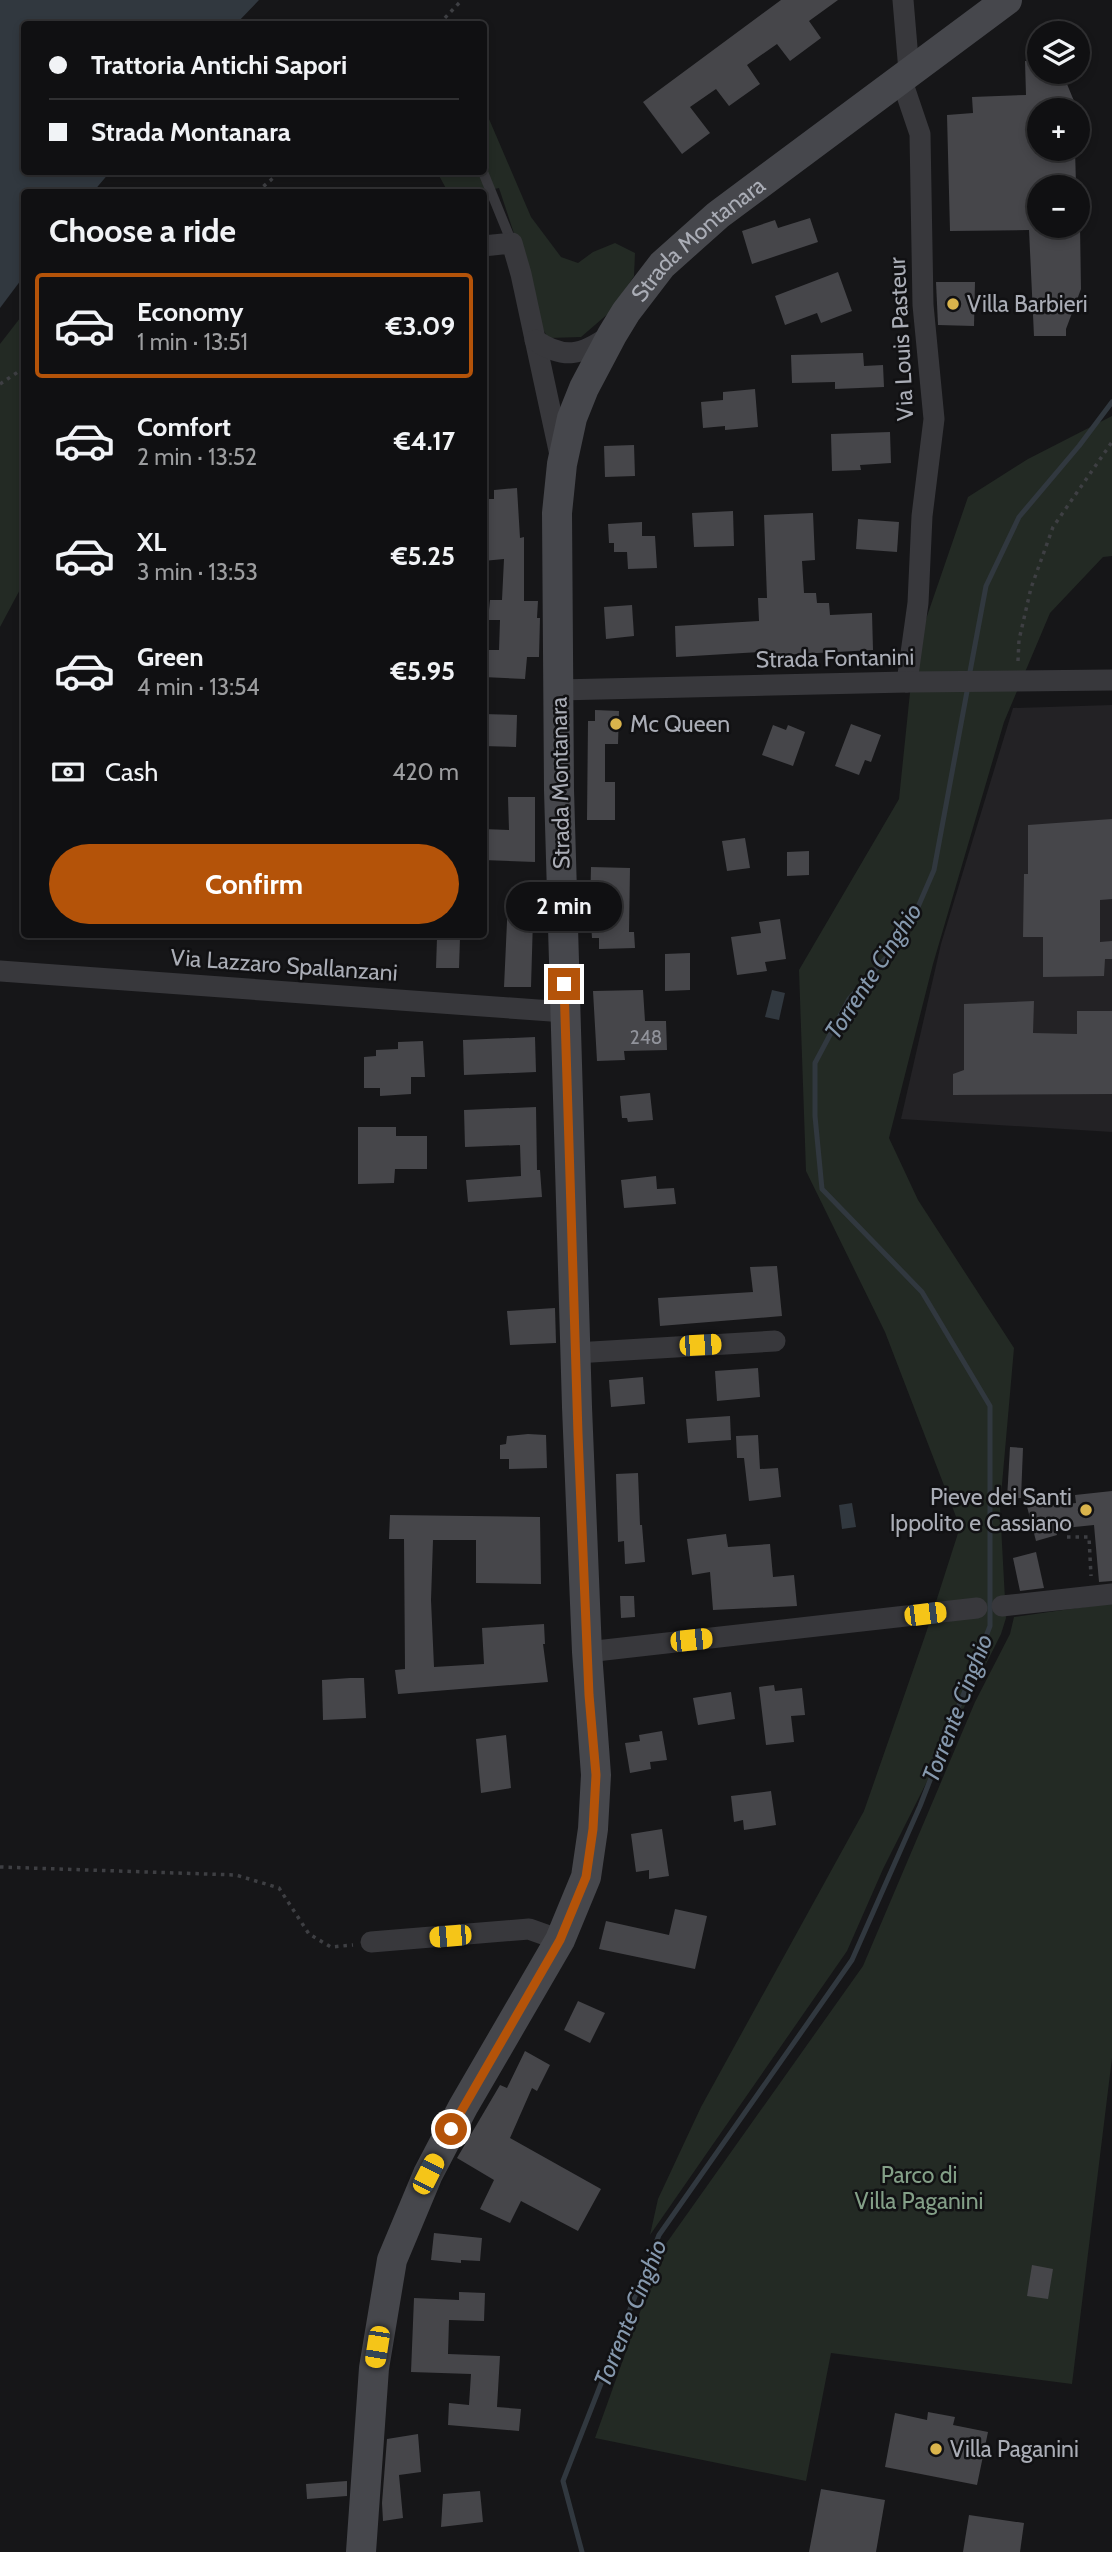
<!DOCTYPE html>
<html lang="en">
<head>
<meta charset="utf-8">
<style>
  body { margin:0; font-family:Cabin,sans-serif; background:#1e1e20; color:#f1f3f6; height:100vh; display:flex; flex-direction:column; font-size:26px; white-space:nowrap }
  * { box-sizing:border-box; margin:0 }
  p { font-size:23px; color:#9c9d9f }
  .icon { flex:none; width:38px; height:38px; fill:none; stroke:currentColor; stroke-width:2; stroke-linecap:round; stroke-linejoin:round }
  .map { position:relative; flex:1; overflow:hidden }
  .details { position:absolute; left:21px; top:189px; width:466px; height:749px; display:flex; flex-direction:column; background:#101012; border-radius:7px; box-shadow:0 4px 10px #0003,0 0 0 2px #303032 }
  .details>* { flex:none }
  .banner { position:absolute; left:21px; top:21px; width:466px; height:154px; border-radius:7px; box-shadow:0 4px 10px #0003,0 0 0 2px #303032; display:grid; align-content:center; height:154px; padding:0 28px; background:#101012 }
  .tools { position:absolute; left:1027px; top:21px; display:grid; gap:14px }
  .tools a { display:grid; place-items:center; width:63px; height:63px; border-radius:50%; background:#101012; box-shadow:0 4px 10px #0003,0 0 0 2px #303032; font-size:35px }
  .end { position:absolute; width:32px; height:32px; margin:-16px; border:9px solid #b45309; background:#fff; box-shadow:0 0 0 4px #fff }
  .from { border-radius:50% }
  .bubble { position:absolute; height:49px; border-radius:24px; background:#101012; box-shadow:0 4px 10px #0003,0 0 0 2px #303032; font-size:23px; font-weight:800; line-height:49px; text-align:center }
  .car { position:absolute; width:21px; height:42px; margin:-21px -10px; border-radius:9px; box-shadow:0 0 5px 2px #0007; background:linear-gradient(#f5c518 24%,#345 0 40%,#f5c518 0 76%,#345 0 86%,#f5c518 0) }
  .banner b { display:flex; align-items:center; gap:24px; height:66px; font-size:26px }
  .banner b+b { border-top:2px solid #303032 }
  .banner i { width:18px; height:18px; background:#f1f3f6 }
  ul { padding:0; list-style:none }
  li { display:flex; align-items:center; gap:21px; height:105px; margin:0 14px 10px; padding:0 14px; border:4px solid transparent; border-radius:7px }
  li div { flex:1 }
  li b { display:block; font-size:26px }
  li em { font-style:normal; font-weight:800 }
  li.on { border-color:#b45309 }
  li>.icon { width:63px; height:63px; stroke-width:1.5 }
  h2 { padding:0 28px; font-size:32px; line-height:84px }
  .pay { display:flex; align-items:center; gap:18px; height:77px; padding:0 28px; font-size:26px }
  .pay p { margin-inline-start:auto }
  .cta { display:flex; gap:14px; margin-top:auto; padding:14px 28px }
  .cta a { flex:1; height:80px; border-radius:42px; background:#b45309; color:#fff; font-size:28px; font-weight:800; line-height:80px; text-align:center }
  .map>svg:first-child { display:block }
  .built { fill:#232225 }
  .green { fill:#232a24 }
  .water { fill:#31383f }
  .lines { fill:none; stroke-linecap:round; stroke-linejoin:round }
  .stream { stroke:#31383f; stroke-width:5 }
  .building { fill:#46464a }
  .path { stroke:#3e3f43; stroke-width:3.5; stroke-dasharray:3.5 5; stroke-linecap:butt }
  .lane { stroke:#38383c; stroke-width:10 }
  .street { stroke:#38383c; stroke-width:21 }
  .secondary { stroke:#46474c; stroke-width:30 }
  .route { stroke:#b45309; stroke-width:9 }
  .poi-dot { fill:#dab44c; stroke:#111113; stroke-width:2.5 }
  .labels { text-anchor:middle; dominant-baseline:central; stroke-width:5; stroke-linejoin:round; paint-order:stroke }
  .number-label { font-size:19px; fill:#91939b }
  .street-label { font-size:23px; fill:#aaadb6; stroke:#111113 }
  .poi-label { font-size:23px; fill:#aaadb6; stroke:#111113; text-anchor:start }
  .park-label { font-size:23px; fill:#839f87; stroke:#111113 }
  .water-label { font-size:24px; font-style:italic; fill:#8598ad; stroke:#111113 }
</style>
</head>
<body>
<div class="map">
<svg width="1112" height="2552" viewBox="0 0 1112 2552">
  <rect width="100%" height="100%" fill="#161618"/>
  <polygon class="built" points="1112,705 1112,1132 901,1119 941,944 1013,708"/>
  <g class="green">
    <polygon points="483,105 531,217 561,257 578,263 593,252 615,243 635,253 634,276 610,312 581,337 548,338 537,319 529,279 499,188 481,192 448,192 437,172 483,172"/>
    <polygon points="24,313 24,582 0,627 0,344"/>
    <polygon points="1112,416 1112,556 1103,557 1050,613 1004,722 933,964 889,1138 918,1200 1014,1348 1000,1507 1006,1618 1001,1634 883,1869 847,1951 650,2235 658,2199 701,2107 864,1811 926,1633 960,1527 885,1332 806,1171 799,970 899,799 914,654 968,497 1028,459"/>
    <polygon points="1112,1603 1112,2058 1072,2384 831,2353 806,2481 595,2438 663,2248 863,1966 975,1702 1010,1634 1014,1617"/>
  </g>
  <g class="water">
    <polygon points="0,0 259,0 236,24 24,24 24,172 110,172 93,192 24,192 24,276 0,308"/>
    <polygon points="772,990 785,993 779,1020 765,1017"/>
    <polygon points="852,1503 856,1527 842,1529 839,1505"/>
  </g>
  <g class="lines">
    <g class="stream">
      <polyline points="969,677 986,586 1019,517 1079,446 1112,402"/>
      <polyline points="582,2552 563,2481 659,2235 852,1960 920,1806 990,1626 990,1406 922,1292 822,1189 815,1116 815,1063 849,999 892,951 911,923 934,870 968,686"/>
    </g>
  </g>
  <g class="building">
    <polygon points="781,0 838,0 809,21 821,38 790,61 777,44 747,65 760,84 729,106 716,89 690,107 710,133 682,154 643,102"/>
    <polygon points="1040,60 1040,72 1062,72 1074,101 1074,110 1040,110 1040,149 1075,149 1076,185 1040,186 1040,226 1080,226 1081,289 1066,329 1066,336 1034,336 1029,230 950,231 947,115 973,113 972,97 1026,95 1025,61"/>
    <polygon points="810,218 818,242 752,264 742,231 775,220 778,228"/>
    <polygon points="838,272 852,311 821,323 817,313 785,325 775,296"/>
    <polygon points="936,282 975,282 974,326 938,325"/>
    <polygon points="863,353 864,366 883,365 884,387 835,389 835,382 792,383 791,355"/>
    <polygon points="755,389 758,427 725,430 725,426 703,428 701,402 723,400 723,392"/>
    <polygon points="890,432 891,463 860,465 861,470 832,471 831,434"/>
    <polygon points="634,445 635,476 605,477 604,446"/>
    <polygon points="517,488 520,538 524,537 524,601 538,601 537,618 540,618 539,657 527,657 525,679 483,677 483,650 499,650 500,620 488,620 490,600 502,600 504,559 483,561 483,499 494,499 494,490"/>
    <polygon points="733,511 734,546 694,547 692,513"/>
    <polygon points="813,513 815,560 802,561 804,593 816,593 817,603 829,603 830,615 872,613 873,650 760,656 760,652 676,657 675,626 759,621 758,598 767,598 764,515"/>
    <polygon points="858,519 899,522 897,552 856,549"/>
    <polygon points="642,522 642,536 655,536 657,568 628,569 627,552 614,552 614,543 609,543 608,524"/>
    <polygon points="632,605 634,636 606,639 604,607"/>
    <polygon points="595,710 619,711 618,744 605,744 605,782 615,782 615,820 587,820 588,721 595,721"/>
    <polygon points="483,714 517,715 516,747 483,746"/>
    <polygon points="851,724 881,735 871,762 865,760 859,775 835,766"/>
    <polygon points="773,725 786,730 788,725 805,732 793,766 762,755"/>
    <polygon points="508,797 535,797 535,862 483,860 483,829 509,830"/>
    <polygon points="1112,819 1112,899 1100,900 1100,942 1112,941 1112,959 1105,959 1104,976 1043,977 1043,937 1023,937 1024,874 1028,874 1028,825"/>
    <polygon points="745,838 750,868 727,871 722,841"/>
    <polygon points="809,851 809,875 787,876 787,852"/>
    <polygon points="591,867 630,868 629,932 634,932 635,948 599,949 599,938 592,938 590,908"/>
    <polygon points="517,894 538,896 537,919 533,919 531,987 504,987 508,900 517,901"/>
    <polygon points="780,919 786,959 765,962 767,971 737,975 731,937 761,933 759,922"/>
    <polygon points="437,938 460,938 459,968 436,968"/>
    <polygon points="690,953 690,990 665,991 665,954"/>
    <polygon points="643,990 645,1021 666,1021 667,1050 624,1051 625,1060 597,1061 593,991"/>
    <polygon points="1034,1001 1033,1033 1077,1034 1077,1011 1112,1011 1112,1094 953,1095 953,1074 964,1070 964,1004"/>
    <polygon points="535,1037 536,1072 464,1075 463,1040"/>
    <polygon points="423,1041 425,1077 411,1077 411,1094 380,1096 380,1088 364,1088 364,1057 376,1056 376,1050 398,1049 398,1042"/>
    <polygon points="650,1093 653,1120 628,1122 627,1118 622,1118 620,1096"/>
    <polygon points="536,1107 537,1170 540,1170 542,1197 468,1202 466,1180 521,1176 520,1145 465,1147 464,1110"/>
    <polygon points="358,1127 396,1127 396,1136 427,1136 427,1169 395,1169 394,1183 358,1184"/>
    <polygon points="656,1176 657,1189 674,1188 676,1204 624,1208 621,1180"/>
    <polygon points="777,1266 782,1316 660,1326 658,1298 753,1292 750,1267"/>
    <polygon points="555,1308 556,1343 510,1345 507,1311"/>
    <polygon points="758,1368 760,1397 717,1401 715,1371"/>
    <polygon points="643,1377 645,1404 611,1407 609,1380"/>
    <polygon points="730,1416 731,1440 688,1443 686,1419"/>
    <polygon points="528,1434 546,1435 547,1468 509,1469 509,1459 500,1459 500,1445 506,1444 507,1436"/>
    <polygon points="758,1435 760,1469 778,1468 781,1497 749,1501 744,1458 737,1458 736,1436"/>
    <polygon points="1010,1447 1023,1448 1021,1498 1007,1499"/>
    <polygon points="638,1473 640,1525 642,1525 645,1562 625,1564 624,1541 618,1542 616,1474"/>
    <polygon points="1045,1491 1049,1506 1076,1503 1075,1495 1112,1491 1112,1581 1099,1582 1094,1525 1055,1529 1057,1535 1036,1541 1024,1495"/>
    <polygon points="390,1515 540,1517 541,1584 476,1583 476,1540 433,1540 431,1600 434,1667 484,1664 482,1628 544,1624 545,1644 543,1644 548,1682 398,1694 395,1670 405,1669 404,1539 389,1539"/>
    <polygon points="726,1534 728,1547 770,1544 773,1577 794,1575 797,1606 713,1610 710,1572 692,1575 687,1539"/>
    <polygon points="1036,1552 1044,1588 1020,1591 1013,1558"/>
    <polygon points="620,1596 634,1596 635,1617 621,1618"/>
    <polygon points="350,1678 364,1678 366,1718 323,1720 322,1680"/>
    <polygon points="774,1685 775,1691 802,1688 805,1715 791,1716 794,1742 766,1745 759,1687"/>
    <polygon points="731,1692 735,1719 698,1725 693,1698"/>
    <polygon points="662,1731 667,1760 650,1762 651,1769 630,1773 625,1743 640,1741 639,1735"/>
    <polygon points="506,1735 511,1788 481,1793 476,1739"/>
    <polygon points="771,1791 776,1825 744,1830 743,1820 734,1822 731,1796"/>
    <polygon points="662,1829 669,1876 649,1879 649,1870 636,1872 631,1834"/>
    <polygon points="675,1909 707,1916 695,1969 599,1949 606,1921 669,1935"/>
    <polygon points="578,2001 605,2013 590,2043 564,2030"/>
    <polygon points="525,2051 550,2065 537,2091 532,2088 510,2138 601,2189 578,2231 521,2201 510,2223 480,2209 494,2180 457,2158 500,2085 507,2088"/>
    <polygon points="434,2233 482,2238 480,2261 461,2260 461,2263 431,2260"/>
    <polygon points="1032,2265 1053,2269 1048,2299 1027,2296"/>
    <polygon points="459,2292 485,2293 484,2321 449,2320 448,2354 500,2356 497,2407 521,2409 519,2431 448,2425 449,2403 469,2405 471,2374 411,2372 414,2298 459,2300"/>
    <polygon points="928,2412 955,2417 953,2425 988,2432 977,2485 885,2467 895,2413 927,2420"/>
    <polygon points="418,2434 421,2472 399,2475 403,2518 383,2521 382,2503 387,2439"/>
    <polygon points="347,2481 347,2496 307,2499 306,2484"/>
    <polygon points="821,2489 885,2500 876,2552 809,2552"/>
    <polygon points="480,2491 483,2522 441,2527 443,2494"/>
    <polygon points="969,2515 1024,2523 1020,2552 963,2552"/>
  </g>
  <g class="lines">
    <g class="path">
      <polyline points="439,24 462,0"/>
      <polyline points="257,192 280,172"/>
      <polyline points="0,384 24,368"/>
      <polyline points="1018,661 1019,640 1031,588 1053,527 1112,442"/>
      <polyline points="1067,1537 1089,1537 1091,1576"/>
      <polyline points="0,1867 236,1875 279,1888 309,1934 331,1947 353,1945"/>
    </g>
    <polyline class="lane" points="483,172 512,243"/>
    <g class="street">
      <polyline points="903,0 909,71"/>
      <polyline points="901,78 920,134 923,305 934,419 922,516 918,603 907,682"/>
      <polyline points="483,246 512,243 521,274 560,455"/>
      <path d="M535,340C564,360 582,355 609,336"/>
      <polyline points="558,690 907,682 1112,680"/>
      <polyline points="0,971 565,1012"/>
      <polyline points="575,1353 775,1341"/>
      <polyline points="1002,1606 1112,1594"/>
      <polyline points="587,1652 977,1608"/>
      <polyline points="371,1942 529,1929 560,1940"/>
    </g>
    <path class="secondary" id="s1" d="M361,2552L374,2368L392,2260L428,2174L463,2107L560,1940L586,1877L593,1829L596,1775L587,1652L577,1407L559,790L557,513L562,464L572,418L584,388L612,335L626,312L662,265L718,215L1007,0"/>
  </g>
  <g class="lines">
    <polyline class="route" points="451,2129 560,1940 586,1877 593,1829 596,1775 589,1695 578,1434 564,984"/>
  </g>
  <g class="poi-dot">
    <circle cx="953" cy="304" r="7"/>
    <circle cx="616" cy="724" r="7"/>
    <circle cx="1086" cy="1510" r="7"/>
    <circle cx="936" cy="2449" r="7"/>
  </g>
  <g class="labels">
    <g class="number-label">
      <text x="646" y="1037">248</text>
    </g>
    <g class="street-label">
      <text stroke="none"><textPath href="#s1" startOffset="2408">Strada Montanara</textPath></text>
      <text transform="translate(901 339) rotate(-93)">Via Louis Pasteur</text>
      <text transform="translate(835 658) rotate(-1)">Strada Fontanini</text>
      <text transform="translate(560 783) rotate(-91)">Strada Montanara</text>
      <text transform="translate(284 965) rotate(4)">Via Lazzaro Spallanzani</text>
    </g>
    <g class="poi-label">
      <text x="967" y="304">Villa Barbieri</text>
      <text x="630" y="724">Mc Queen</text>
      <text x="1072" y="1497" text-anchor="end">Pieve dei Santi<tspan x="1072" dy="26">Ippolito e Cassiano</tspan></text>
      <text x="950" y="2449">Villa Paganini</text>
    </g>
    <g class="park-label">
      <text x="919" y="2175">Parco di<tspan x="919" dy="26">Villa Paganini</tspan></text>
    </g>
    <g class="water-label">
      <text transform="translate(873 971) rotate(-57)">Torrente Cinghio</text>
      <text transform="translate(957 1708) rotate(-69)">Torrente Cinghio</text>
      <text transform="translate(630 2313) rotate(-68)">Torrente Cinghio</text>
    </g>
  </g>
</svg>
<div class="tools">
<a><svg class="icon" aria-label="layers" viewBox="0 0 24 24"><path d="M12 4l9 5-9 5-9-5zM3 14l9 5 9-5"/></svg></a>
<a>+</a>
<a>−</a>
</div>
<i class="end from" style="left:451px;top:2129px"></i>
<i class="end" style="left:564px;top:984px"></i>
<div class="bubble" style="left:506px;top:882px;width:116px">2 min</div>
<i class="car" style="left:700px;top:1345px;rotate:87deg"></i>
<i class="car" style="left:925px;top:1614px;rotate:83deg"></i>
<i class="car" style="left:691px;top:1640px;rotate:84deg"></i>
<i class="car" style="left:450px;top:1936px;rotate:265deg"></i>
<i class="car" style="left:428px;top:2174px;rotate:27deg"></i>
<i class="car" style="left:377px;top:2347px;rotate:189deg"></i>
<div class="banner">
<b><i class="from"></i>Trattoria Antichi Sapori</b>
<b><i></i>Strada Montanara</b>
</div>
<section class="details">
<h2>Choose a ride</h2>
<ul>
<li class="on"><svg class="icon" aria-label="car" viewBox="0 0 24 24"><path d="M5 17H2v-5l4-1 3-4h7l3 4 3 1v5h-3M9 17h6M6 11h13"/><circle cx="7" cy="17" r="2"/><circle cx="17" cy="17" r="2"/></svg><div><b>Economy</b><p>1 min · 13:51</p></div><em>€3.09</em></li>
<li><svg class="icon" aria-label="car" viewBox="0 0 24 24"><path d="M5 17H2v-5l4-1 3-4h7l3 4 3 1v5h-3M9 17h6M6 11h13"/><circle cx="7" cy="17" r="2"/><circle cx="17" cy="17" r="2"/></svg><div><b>Comfort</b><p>2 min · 13:52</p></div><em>€4.17</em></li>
<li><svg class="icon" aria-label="car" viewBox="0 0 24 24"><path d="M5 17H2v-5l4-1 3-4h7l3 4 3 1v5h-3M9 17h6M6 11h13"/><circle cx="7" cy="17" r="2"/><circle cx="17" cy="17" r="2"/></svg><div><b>XL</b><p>3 min · 13:53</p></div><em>€5.25</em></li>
<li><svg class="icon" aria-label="car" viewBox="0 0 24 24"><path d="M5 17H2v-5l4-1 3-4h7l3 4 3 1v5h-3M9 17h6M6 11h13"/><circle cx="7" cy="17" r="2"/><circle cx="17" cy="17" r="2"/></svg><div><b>Green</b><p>4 min · 13:54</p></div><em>€5.95</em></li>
</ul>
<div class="pay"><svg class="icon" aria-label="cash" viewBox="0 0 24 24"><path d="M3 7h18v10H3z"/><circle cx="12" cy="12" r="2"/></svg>Cash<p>420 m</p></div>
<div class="cta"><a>Confirm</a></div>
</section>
</div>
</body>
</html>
